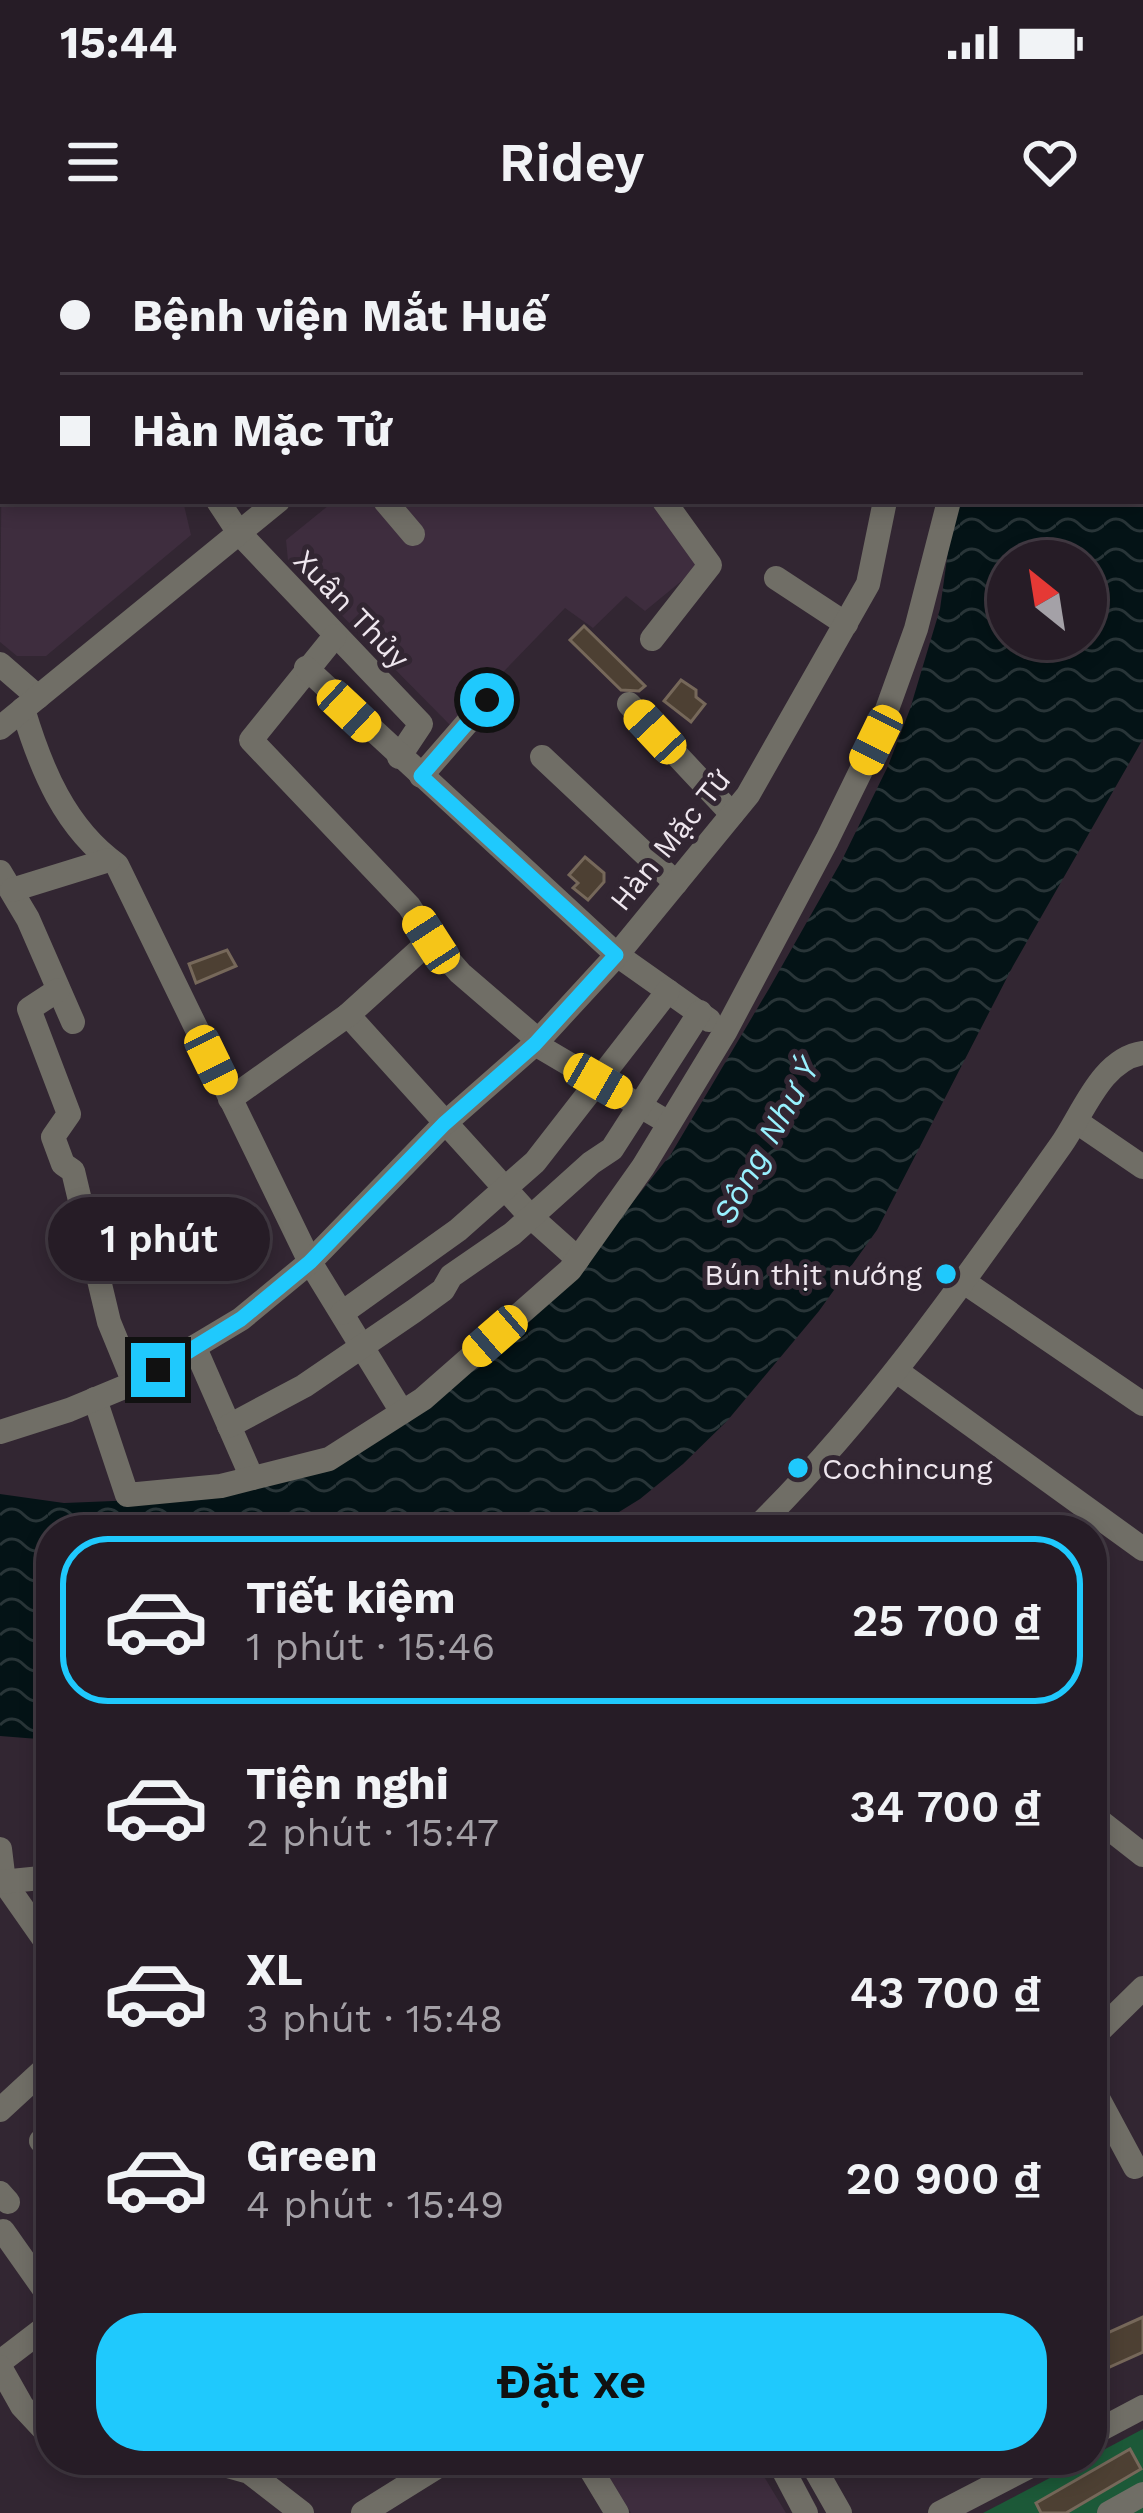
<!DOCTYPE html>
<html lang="vi">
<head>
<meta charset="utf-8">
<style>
  body { margin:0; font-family:"Work Sans",sans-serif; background:#2e252e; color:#f1f3f6; height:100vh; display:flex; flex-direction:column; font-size:45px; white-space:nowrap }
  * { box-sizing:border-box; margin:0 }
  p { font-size:39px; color:#a4a1a7 }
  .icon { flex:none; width:66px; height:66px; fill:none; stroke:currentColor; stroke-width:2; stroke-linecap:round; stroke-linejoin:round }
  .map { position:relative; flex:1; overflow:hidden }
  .panel { position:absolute; left:36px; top:1275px; width:1071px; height:960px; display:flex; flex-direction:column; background:#261c26; border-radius:48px; box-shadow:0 6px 18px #0003,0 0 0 3px #423a43 }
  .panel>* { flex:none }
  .top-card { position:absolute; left:0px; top:0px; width:1143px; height:264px; box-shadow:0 6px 18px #0003,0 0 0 3px #423a43; display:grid; align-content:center; height:264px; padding:0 60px; background:#261c26 }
  .needle { width:78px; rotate:330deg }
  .fabs { position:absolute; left:987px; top:300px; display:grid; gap:24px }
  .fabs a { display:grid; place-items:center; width:120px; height:120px; border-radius:50%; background:#261c26; box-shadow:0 6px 18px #0003,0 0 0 3px #423a43; font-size:60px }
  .end { position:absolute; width:54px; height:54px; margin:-27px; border:15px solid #1fc9fd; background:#111; box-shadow:0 0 0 6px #111 }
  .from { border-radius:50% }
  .bubble { position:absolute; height:84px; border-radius:42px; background:#261c26; box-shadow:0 6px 18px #0003,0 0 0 3px #423a43; font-size:39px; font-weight:600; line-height:84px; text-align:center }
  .car { position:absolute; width:36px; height:72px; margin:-36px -18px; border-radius:15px; box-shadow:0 0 9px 3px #0007; background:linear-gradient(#f5c518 24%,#345 0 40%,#f5c518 0 76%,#345 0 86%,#f5c518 0) }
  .top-card b { display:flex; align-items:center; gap:42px; height:114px; font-size:45px }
  .top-card b+b { border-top:3px solid #423a43 }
  .top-card i { width:30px; height:30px; background:#f1f3f6 }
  ul { padding:21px 0 0; list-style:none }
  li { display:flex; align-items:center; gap:36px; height:168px; margin:0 24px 18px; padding:0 36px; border:6px solid transparent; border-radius:48px }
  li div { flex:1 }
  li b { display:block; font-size:45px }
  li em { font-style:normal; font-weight:600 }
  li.active { border-color:#1fc9fd }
  li>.icon { width:108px; height:108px; stroke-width:1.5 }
  .primary-button { display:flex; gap:24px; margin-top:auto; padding:24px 60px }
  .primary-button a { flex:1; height:138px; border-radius:48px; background:#1fc9fd; color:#111; font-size:48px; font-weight:600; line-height:138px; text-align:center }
  .status { display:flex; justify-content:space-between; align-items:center; height:84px; padding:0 60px; background:#261c26; direction:ltr }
  .status svg { height:33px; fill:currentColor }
  header { display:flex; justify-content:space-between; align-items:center; height:156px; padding:0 60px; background:#261c26; font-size:54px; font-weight:600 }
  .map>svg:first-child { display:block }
  .built { fill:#3e2d3e }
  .pitch { fill:#1c5938 }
  .water { fill:url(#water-waves); fill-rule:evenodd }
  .building { fill:#4d4033; stroke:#76685a; stroke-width:3 }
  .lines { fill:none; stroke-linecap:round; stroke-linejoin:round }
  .minor { stroke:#706e66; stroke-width:24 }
  .route { stroke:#1fc9fd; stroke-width:15 }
  .poi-dot { fill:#1fc9fd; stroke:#322632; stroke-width:4.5 }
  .labels { text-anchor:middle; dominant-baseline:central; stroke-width:10; stroke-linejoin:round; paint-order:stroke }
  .street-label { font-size:30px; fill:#eee6ee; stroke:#322632 }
  .poi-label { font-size:30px; fill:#eee6ee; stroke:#322632; text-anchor:end }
  .water-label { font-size:33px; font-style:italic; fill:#98f0fe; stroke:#322632 }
</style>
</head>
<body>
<div class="status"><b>15:44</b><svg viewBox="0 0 49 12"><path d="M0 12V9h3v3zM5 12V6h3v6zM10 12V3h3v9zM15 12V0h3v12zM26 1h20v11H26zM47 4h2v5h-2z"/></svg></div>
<header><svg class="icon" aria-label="menu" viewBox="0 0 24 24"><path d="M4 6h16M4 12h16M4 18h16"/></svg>Ridey<svg class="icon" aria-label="heart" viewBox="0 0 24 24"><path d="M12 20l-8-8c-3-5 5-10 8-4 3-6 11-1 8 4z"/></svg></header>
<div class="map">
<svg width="1143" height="2273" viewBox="0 0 1143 2273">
  <defs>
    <pattern id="water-waves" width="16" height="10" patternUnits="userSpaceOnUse" patternTransform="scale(3)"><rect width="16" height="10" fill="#041316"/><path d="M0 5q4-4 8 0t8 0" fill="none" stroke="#293538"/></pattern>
  </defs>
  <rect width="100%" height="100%" fill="#322632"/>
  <g class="built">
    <polygon points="3,74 3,261 183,261 191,295 46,416 17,416 0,402"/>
    <polygon points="334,261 656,261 701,325 645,371 626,356 593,388 565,368 451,486 288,321 286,300"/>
    <polygon points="599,2220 754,2220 786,2273 631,2273"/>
  </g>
  <polygon class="pitch" points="1143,2189 1143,2273 983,2273 1084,2220 1092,2220 1092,2216"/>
  <path class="water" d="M992,0H1143V499L1013,726L877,990L819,1071L727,1181L683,1224L640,1259L590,1290H51V1500L0,1496V1254L64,1263L162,1259L350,1207L628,968L671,914L770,747L842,620L888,526L910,469L940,369L955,261H1140V3H991ZM1008,321H1086V399H1008Z"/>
  <g class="building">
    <polygon points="584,386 645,446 639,451 621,450 570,400"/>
    <polygon points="681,440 696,450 696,457 705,464 691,482 664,461"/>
    <polygon points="585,617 604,633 604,642 588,660 573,648 578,643 569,635"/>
    <polygon points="227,710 236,726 196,743 189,724"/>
    <polygon points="1143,2077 1143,2112 1092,2135 1092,2100"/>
    <polygon points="1130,2209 1141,2229 1066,2273 1041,2273 1036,2263"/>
  </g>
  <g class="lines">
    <g class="minor">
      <polyline points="497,0 499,3"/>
      <polyline points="36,3 38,0"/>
      <polyline points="298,3 303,0"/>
      <polyline points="586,3 589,0"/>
      <polyline points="941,3 942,0"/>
      <polyline points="0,47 3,44"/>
      <polyline points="218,261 239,293 421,484 399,517"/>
      <polyline points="385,261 413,294"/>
      <polyline points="776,338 846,384"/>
      <polyline points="335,396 251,500 409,666 431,700 460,733 538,800"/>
      <polyline points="652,399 710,325 664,261"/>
      <polyline points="0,424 38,457"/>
      <polyline points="306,428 617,715 709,780"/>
      <polyline points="629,464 732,574"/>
      <path d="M23,469C41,529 65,588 117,625L310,1022L402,1172"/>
      <polyline points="0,488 278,261"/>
      <polyline points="542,517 676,643"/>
      <polyline points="421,536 487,460"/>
      <polyline points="0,632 28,679 73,782"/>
      <polyline points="12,650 109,620"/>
      <polyline points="58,750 29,769 69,874 53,897 63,924 73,931 109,1082 134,1143"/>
      <polyline points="348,775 531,977 578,1019"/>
      <polyline points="535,804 669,883"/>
      <polyline points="230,859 348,775 431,700"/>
      <polyline points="1077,882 1143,927"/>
      <polyline points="964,1042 1143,1164"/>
      <polyline points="342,1073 458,990 535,922 668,751"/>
      <polyline points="195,1108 252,1238"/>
      <polyline points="898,1132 1143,1309"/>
      <polyline points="95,1159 127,1255 221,1246 329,1219 423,1159 570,1030 643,927 725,792 827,600 876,500 916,389 949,261"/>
      <polyline points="229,1186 304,1146 414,1071 443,1050 451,1036 512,994 591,923 612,909 700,772"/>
      <polyline points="0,1192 69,1170 134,1143 241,1079 310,1022 444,884 535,804 617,715 748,555 868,344 885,261"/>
      <path d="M754,1290C872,1174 966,1039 1061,905C1083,874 1101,819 1143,813"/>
      <polyline points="1092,1575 1143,1615"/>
      <polyline points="0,1609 4,1642 51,1709"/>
      <polyline points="0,1642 51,1637"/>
      <polyline points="1092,1798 1143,1748"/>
      <polyline points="1092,1847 1135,1927"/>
      <polyline points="0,1870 51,1823"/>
      <polyline points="41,1901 51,1892"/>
      <polyline points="0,1953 8,1962"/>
      <polyline points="0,1992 3,1991 51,2059"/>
      <polyline points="0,2122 51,2083"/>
      <polyline points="0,2127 22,2166 51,2197"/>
      <polyline points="1092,2194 1143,2167"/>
      <polyline points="206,2220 249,2232 302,2273"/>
      <polyline points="585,2220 617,2273"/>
      <polyline points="778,2220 806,2273"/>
      <polyline points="810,2220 840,2273"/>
      <polyline points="363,2273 448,2220"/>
      <polyline points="940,2273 1042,2220"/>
      <polyline points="1109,2273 1143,2254"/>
    </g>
  </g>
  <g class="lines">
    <polyline class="route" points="158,1130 241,1079 310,1022 444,884 535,804 616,715 421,536 487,460"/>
  </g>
  <g class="poi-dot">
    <circle cx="946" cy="1034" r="12"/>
    <circle cx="798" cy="1228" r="12"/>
  </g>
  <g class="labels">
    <g class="street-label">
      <text transform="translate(352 369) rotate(46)">Xuân Thủy</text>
      <text transform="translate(670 600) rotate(-51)">Hàn Mặc Tử</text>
    </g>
    <g class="poi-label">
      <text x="922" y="1034">Bún thịt nướng</text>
      <text x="822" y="1228" text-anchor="start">Cochincung</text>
    </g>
    <g class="water-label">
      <text transform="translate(766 901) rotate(-61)">Sông Như Ý</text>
    </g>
  </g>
</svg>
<div class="fabs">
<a><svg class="needle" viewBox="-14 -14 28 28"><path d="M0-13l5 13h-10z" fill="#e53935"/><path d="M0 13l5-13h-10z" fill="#a4a1a7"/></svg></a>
</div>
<i class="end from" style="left:487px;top:460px"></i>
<i class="end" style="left:158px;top:1130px"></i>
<div class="bubble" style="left:48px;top:957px;width:222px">1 phút</div>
<i class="car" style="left:349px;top:471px;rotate:133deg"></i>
<i class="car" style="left:655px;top:492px;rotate:317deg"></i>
<i class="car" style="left:876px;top:500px;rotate:206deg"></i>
<i class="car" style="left:431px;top:700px;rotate:327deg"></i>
<i class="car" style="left:211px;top:820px;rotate:154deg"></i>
<i class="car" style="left:598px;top:841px;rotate:120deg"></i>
<i class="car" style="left:495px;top:1096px;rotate:229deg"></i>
<div class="top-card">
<b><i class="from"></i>Bệnh viện Mắt Huế</b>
<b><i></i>Hàn Mặc Tử</b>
</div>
<section class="panel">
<ul>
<li class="active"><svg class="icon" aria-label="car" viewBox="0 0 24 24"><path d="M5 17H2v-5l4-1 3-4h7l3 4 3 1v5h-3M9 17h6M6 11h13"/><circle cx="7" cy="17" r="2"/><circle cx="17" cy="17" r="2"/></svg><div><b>Tiết kiệm</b><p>1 phút · 15:46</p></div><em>25 700 ₫</em></li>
<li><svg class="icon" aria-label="car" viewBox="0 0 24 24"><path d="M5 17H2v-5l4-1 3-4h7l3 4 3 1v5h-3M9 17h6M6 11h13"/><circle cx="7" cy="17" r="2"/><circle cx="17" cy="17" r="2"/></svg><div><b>Tiện nghi</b><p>2 phút · 15:47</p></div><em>34 700 ₫</em></li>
<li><svg class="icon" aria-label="car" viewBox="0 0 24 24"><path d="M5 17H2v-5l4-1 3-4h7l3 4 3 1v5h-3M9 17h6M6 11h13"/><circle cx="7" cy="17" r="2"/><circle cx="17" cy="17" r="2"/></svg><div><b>XL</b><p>3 phút · 15:48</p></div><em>43 700 ₫</em></li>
<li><svg class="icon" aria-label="car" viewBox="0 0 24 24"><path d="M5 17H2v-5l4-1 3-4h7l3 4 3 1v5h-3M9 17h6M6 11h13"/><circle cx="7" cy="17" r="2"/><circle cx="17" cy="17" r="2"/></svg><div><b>Green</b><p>4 phút · 15:49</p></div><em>20 900 ₫</em></li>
</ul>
<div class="primary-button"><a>Đặt xe</a></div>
</section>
</div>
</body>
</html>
